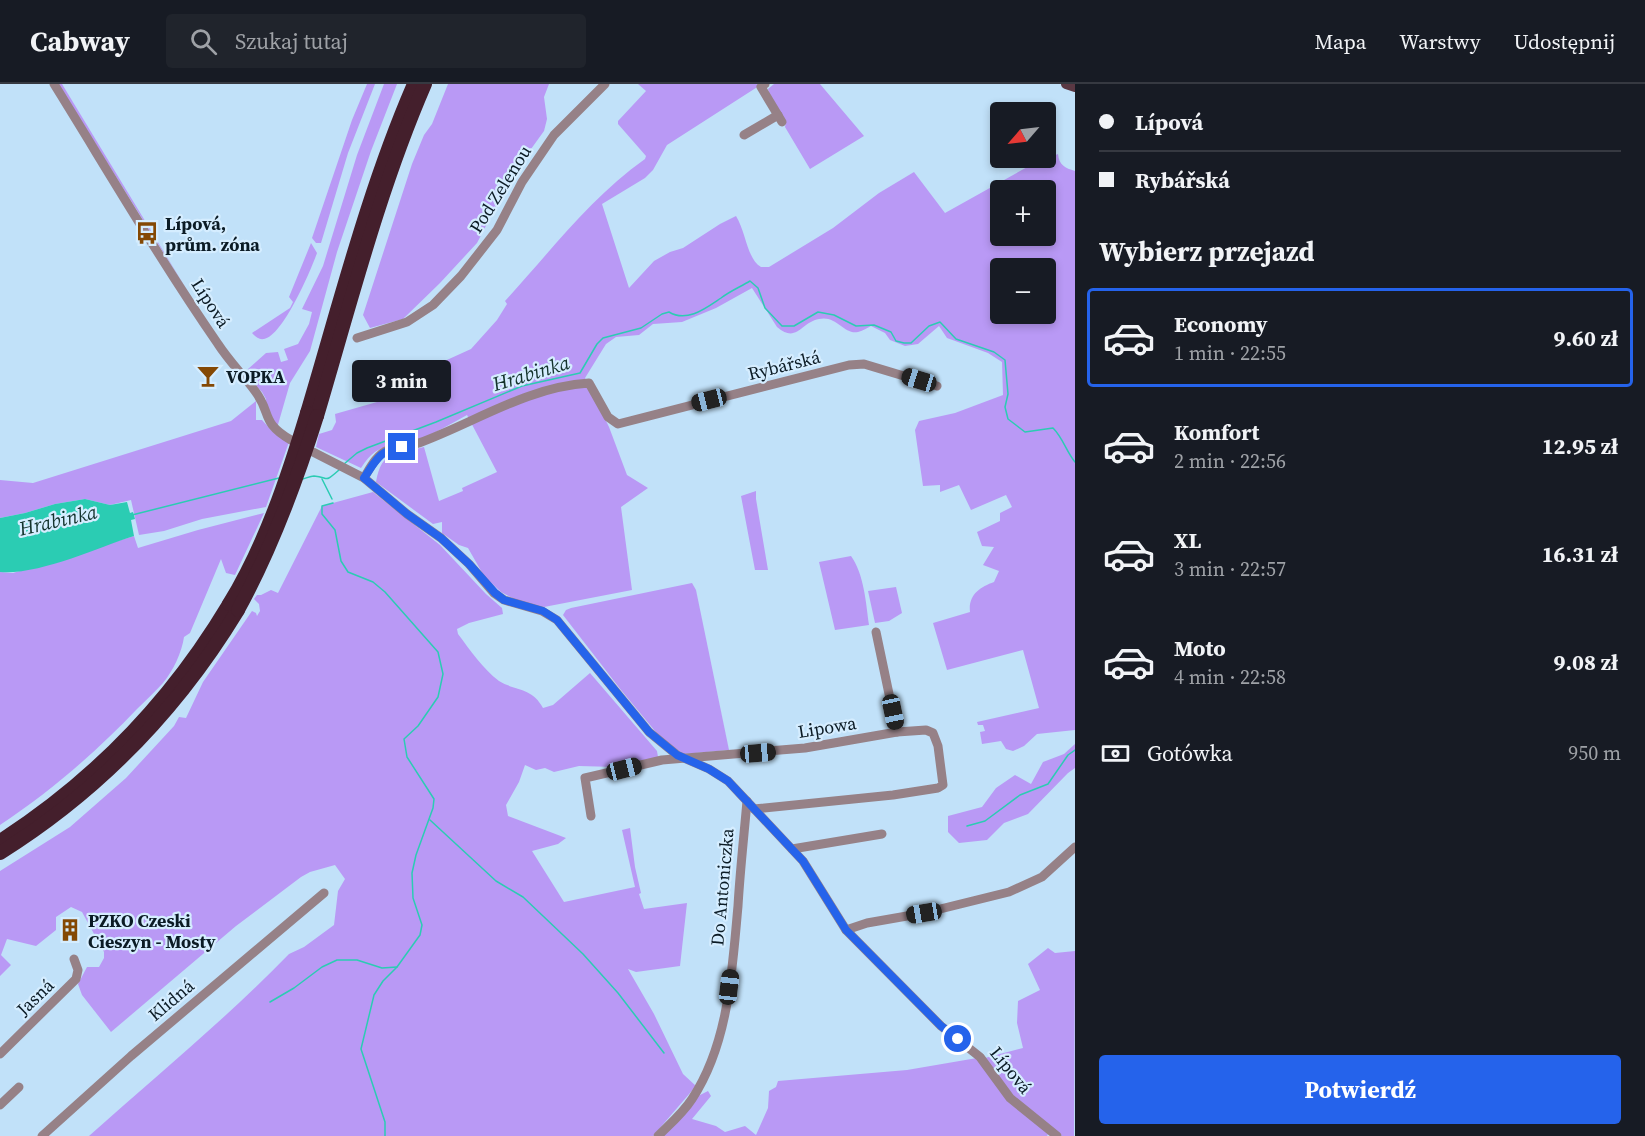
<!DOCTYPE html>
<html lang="pl">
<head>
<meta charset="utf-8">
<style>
  body { margin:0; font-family:"Source Serif 4",serif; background:#20242c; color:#f1f3f6; height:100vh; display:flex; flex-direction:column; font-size:22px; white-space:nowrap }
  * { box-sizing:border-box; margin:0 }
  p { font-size:20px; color:#9ea1a6 }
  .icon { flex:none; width:33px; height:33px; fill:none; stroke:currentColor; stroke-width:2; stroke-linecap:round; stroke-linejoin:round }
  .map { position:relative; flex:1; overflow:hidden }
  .drawer { display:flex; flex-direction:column; background:#171b24; width:570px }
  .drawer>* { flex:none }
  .banner { display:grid; align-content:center; height:132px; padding:0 24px; background:#171b24 }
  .needle { width:39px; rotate:242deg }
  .tools { position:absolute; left:990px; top:18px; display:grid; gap:12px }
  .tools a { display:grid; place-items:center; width:66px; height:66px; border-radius:6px; background:#171b24; box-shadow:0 3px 9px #0003; font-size:30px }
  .end { position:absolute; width:27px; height:27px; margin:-14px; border:8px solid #2563eb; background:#fff; box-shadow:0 0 0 3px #fff }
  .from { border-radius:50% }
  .bubble { position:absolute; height:42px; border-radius:6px; background:#171b24; box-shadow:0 3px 9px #0003; font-size:20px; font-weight:700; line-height:42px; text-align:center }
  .car { position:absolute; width:18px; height:36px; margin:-18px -9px; border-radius:8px; box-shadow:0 0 4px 2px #0007; background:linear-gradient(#222 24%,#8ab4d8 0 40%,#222 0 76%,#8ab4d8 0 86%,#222 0) }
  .banner b { display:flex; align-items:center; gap:21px; height:57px; font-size:22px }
  .banner b+b { border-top:2px solid #363941 }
  .banner i { width:15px; height:15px; background:#f1f3f6 }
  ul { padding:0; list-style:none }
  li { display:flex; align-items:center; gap:18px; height:99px; margin:0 12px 9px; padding:0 12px; border:3px solid transparent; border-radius:6px }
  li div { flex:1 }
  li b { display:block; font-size:22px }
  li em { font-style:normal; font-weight:700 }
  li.active { border-color:#2563eb }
  li>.icon { width:54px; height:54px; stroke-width:1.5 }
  h2 { padding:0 24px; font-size:27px; line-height:72px }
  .pay { display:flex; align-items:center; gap:15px; height:66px; padding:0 24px; font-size:22px }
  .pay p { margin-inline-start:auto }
  .action { display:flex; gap:12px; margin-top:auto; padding:12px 24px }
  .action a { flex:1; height:69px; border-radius:6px; background:#2563eb; color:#fff; font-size:24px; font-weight:700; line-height:69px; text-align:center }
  header { display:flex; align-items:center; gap:36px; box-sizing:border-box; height:84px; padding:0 30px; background:#171b24; border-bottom:2px solid #363941 }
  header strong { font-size:28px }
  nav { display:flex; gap:33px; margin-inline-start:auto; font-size:21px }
  .search { width:420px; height:54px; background:#20242c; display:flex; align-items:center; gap:15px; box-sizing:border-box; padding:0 21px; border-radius:6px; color:#9ea1a6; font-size:22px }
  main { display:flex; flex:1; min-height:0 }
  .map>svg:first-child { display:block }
  .green { fill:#b999f5; fill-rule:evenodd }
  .water { fill:#2bccb3 }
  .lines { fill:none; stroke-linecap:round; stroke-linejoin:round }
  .stream { stroke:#2bccb3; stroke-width:1.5 }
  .minor { stroke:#968187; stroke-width:9 }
  .major { stroke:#5a3843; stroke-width:10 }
  .highway { stroke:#441f2c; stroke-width:14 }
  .highway-bridge { stroke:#441f2c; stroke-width:14 }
  .route { stroke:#2563eb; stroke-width:8 }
  .labels { text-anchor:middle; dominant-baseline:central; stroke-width:4.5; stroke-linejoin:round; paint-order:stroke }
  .street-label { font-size:18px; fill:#0b1b25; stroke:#d5edff }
  .poi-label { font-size:18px; font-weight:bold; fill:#0b1b25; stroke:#d5edff; text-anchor:start }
  .water-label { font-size:20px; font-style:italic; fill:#14332d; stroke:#d5edff }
</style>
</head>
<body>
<header>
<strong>Cabway</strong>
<div class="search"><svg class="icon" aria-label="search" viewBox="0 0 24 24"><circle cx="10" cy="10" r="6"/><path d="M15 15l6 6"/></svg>Szukaj tutaj</div>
<nav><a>Mapa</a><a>Warstwy</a><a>Udostępnij</a></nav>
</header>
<main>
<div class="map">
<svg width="1075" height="1052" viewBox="0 0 1075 1052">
  <rect width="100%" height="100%" fill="#c1e1f9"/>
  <g class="green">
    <polygon points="58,0 62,0 190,211"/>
    <polygon points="367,0 375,0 348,69 321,159 316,159 312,154 352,36"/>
    <polygon points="384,0 397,0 371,67 337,168 310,267 290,299 277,344 266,320 266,315 262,308 248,294 248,285 266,269 278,268 281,278 288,276 284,265 298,260 309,240 312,228 302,225 323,182 357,71"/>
    <polygon points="448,0 549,0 544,13 547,35 544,47 513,90 477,159 440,199 403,235 370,244 363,231 412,80 424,51 432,40"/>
    <path d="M638,0H762L667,61L653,86L645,94L602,120L629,204L654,177L670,168L683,164L720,140L736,132C746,148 747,175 761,183H769L833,144L879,109L914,88L945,129L1029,82L1058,70C1059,81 1065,84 1075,87V646L1037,650L1024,662L1013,667L1006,665L1001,657L982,660L980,648L985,647L983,641H978L977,638L1039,624L1023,566L947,586L933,539L970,528C968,511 980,503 994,498L999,487L983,481L994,463L982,462L977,448L1000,437V429L1012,423L1006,411L971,426L959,401L940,408V401L923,402L915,346L919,337L955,329L1003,311L1002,278L988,269L947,254L939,242L918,260L905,262L890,256L885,249L871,242C867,244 862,247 858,248C844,251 837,231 819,235C801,238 797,260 777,243L752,204L716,224L682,238L653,240L639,251L616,253L606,260L585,294L609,343L627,391L648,404L621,423L632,506L544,523L516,516L501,508L484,492L468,464L459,461L442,449V438L433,440L376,398C382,365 396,370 424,363L439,417L463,407L462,404L497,388L467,331C452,339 437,348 421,355C394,367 381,353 361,384L316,363L319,350L332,346L336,338L335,330L405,310L424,301L427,285L471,265L497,236L507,220L505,217C551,167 590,114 645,75L646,72L618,40V37L646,7ZM1000,106H1046V152H1000ZM1000,184H1046V230H1000Z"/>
    <polygon points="774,0 820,0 864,52 810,85 785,43 786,38 769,9 768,5"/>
    <path d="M311,159L317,169C311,186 283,252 264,255C258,256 255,252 252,249L290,224L293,218L289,213Z"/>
    <polygon points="256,317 256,336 262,336 273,348 289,358 266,423 202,435 164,447 139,451 131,416 110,421 85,415 55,420 25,429 0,434 0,396 33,399 231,337"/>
    <polygon points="756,407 756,415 768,486 755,486 741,412"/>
    <path d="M373,408L440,461L486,510L502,524L503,530L469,539L457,545L458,550C470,566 483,585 499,597C515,607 532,603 543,624L553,621L590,589L657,667L658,673L615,683L579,682L554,688L545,684L536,686L525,681L519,698L506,721L508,732L566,754L558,760L532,767L564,818L635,803L622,746L630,744L635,783L641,809L639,810L644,825L687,819L680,882L636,888L628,885L654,930L683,990L696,1002L653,1052H89C156,992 226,935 289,870L304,863L334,841L338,807L345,795L335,781L310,788L301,793L236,842L111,948L82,911L78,900L87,883H99L104,874V868L82,828L71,823L56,833V846L36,862L7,855L1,871L11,881L0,892V787L70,743L126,694L174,642L179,633L186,634L203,598L252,527L256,529L257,532L260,527L259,520L254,515L257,511H261L271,506L278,509L322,422Z"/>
    <path d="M264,429L235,491L226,489L221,475L190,549L184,553C182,568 173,587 163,599C155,608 146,616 137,625C96,668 50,708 0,741V488L13,489L134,452L138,464L198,446Z"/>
    <path d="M851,472C864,490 866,519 869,541L835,546L819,478Z"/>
    <polygon points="692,499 696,506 729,666 684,670 674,664 660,653 621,606 563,531 566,526 571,524"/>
    <polygon points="896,503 902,529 889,537 875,539 868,507"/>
    <polygon points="1075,660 1075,684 1068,689 1028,730 1004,739 987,756 959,759 948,748 948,732 982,723 996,704 1015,691 1031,700 1043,678 1064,670"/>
    <polygon points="1048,864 1055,869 1075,867 1074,1052 1062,1052 1014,1015 985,974 1023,964 1017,939 1018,917 1040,906 1028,880"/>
    <polygon points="977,974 1048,1050 1047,1052 663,1052 698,1012 708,1007 711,1012 692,1035 716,1042 725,1048 745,1042 756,1051 768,1024 769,1007 776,1003 778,997 907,986"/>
  </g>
  <path class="water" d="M85,415L110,421L127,418L130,429L133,428L135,435L131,436L134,452C96,464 40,491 0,488V434L25,429L55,420Z"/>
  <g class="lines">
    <g class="stream">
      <path d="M344,380L357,369L367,364L436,338L522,302L580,289L597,260L603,254L641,244L662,230L669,228C687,239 706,224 721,214C730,207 740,203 750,197L758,204L765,224L782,242H794L818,228L834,231L856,242L874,241L891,248L896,257L904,259H911L929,242L940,238L956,255L994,268L1005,276L1008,310L1005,323L1008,335L1025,348L1053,344C1063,354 1066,367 1075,378"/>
      <path d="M303,395C307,394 310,392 314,392C330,393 323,400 339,386"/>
      <polyline points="322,395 332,415"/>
      <polyline points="333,419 322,422 322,430 335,446 341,477 348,488 373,498 385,508 438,568 443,590 438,613 418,642 404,655 407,673 434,715 433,724 416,771 412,789 413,814 422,841 420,851 397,883 383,897 374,911 361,965 385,1038 385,1052"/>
      <polyline points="132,431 279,394"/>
      <polyline points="430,736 496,797 523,813 583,870 618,909 664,969"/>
      <polyline points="967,742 985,737 1020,711 1048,700 1068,671 1075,666"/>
      <polyline points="270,918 294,904 322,883 337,876 357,876 382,884 397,883"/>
    </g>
    <g class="minor">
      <path d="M54,0C108,87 160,176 218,260C229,277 243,291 255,307C272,329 260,338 291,356"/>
      <polyline points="765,0 761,3 782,38"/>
      <polyline points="744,51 778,31"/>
      <polyline points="357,254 407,238 433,221 461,192 497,146 522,98 554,51 605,0"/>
      <polyline points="313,368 364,394 407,430 441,454 469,480 494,509 504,516 542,527 557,536 649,648 677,671 709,685 728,697 803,777 846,846 941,942 980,973 1010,1014 1057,1052"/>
      <path d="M364,394C370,384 377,370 388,366C397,362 410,363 419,359C476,338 527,303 589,299L608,333L618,340L849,281L864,280L937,302"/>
      <polyline points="876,548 897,648"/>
      <polyline points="591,732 585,694 662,676 805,664 897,648 926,646 933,649 938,662 943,701 938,704 893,711 754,725"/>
      <polyline points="792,765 882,750"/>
      <polyline points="846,846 867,839 924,829 1009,808 1042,793 1075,763"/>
      <polyline points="0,970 76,895 78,886 74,875"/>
      <polyline points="0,1021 19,1003"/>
      <polyline points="42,1052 131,972 324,809"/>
      <path d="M658,1052C670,1040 683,1029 692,1015C729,959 732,886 738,822C740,787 744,752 747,717"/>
    </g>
    <polyline class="major" points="1066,0 1075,3"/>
    <g class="highway">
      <path d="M307,329C340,219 368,106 414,0"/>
      <path d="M317,332C350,221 379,106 425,0"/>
      <path d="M0,757C95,696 171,617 229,520"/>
      <path d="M0,769C99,707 178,625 238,526"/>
    </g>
    <g class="highway-bridge">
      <path d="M229,520C265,461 287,395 307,329"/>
      <path d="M238,526C272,464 296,399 317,332"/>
    </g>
  </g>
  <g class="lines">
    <path class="route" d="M402,363C379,367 377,375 364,394L407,430L441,454L469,480L495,509L504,516L543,527L557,536L649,648L677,671L709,685L728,697L803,777L846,846L941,942L958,955"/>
  </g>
  <defs>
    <g id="bus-bare" transform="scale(1.8)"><path d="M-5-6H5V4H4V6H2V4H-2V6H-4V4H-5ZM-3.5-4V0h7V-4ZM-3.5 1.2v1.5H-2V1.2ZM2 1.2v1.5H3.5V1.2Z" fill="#844804" stroke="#d5edff" stroke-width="2.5" paint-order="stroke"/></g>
    <g id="bar-bare" transform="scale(1.8)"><path d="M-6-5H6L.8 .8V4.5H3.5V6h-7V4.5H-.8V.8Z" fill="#844804" stroke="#d5edff" stroke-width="2.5" paint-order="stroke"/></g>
    <g id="building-bare" transform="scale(1.8)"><path d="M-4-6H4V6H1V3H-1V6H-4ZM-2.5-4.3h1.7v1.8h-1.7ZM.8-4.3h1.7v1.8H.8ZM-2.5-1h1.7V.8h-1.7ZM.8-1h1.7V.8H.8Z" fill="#844804" stroke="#d5edff" stroke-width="2.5" paint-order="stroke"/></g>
  </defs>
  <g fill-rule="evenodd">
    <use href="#bus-bare" x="147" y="149"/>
    <use href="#bar-bare" x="208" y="292"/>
    <use href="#building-bare" x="70" y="846"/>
  </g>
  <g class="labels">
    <g class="street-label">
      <text transform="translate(500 105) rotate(-58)">Pod Zelenou</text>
      <text transform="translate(211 219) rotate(57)">Lípová</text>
      <text transform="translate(784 281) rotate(-14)">Rybářská</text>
      <text transform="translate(827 643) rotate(-9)">Lipowa</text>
      <text transform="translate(722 803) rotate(-85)">Do Antoniczka</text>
      <text transform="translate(35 913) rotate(-44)">Jasná</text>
      <text transform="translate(171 916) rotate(-40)">Klidná</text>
      <text transform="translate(1011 986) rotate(51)">Lípová</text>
    </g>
    <g class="poi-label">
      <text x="165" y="139">Lípová,<tspan x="165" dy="21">prům. zóna</tspan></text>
      <text x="226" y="292">VOPKA</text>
      <text x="88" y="836">PZKO Czeski<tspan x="88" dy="21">Cieszyn - Mosty</tspan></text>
    </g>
    <g class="water-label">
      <text transform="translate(531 289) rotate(-17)">Hrabinka</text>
      <text transform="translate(58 436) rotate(-13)">Hrabinka</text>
    </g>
  </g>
</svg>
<div class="tools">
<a><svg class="needle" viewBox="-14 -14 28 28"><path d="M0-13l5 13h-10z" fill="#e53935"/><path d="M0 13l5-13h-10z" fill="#9ea1a6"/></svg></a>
<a>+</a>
<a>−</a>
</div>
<i class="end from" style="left:958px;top:955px"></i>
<i class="end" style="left:402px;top:363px"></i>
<div class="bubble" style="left:352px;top:276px;width:99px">3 min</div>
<i class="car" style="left:919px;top:296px;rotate:287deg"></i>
<i class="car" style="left:709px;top:316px;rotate:256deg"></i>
<i class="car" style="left:893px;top:628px;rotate:168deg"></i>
<i class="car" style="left:758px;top:669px;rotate:85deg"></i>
<i class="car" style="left:624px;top:685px;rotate:76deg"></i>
<i class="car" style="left:924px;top:829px;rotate:261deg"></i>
<i class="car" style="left:729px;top:903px;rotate:7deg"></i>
</div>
<section class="drawer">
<div class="banner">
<b><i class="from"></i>Lípová</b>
<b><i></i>Rybářská</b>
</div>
<h2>Wybierz przejazd</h2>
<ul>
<li class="active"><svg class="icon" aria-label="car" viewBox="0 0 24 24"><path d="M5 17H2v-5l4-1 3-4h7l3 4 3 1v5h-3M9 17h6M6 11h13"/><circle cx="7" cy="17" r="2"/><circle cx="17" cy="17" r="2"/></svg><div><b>Economy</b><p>1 min · 22:55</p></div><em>9.60 zł</em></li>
<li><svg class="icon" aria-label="car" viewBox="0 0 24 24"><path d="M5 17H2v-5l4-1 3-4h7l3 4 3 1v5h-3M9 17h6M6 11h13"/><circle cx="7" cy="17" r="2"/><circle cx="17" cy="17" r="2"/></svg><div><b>Komfort</b><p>2 min · 22:56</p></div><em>12.95 zł</em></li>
<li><svg class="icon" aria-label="car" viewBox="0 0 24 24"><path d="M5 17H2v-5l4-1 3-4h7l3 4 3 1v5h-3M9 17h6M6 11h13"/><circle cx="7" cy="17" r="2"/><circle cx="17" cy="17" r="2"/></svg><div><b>XL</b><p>3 min · 22:57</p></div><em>16.31 zł</em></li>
<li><svg class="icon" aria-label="car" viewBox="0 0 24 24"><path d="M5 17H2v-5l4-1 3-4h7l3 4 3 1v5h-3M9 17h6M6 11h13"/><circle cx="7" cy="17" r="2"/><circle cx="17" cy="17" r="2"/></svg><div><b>Moto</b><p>4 min · 22:58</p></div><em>9.08 zł</em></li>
</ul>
<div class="pay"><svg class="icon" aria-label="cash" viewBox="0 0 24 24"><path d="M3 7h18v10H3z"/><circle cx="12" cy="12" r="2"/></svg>Gotówka<p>950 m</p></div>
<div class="action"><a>Potwierdź</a></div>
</section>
</main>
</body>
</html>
